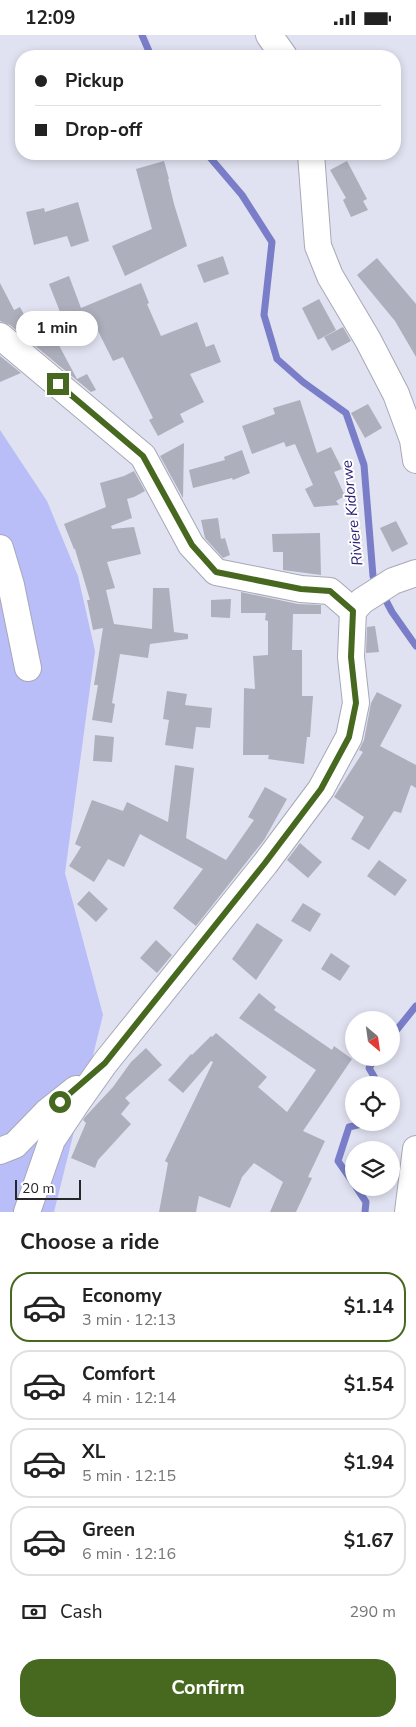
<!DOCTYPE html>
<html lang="en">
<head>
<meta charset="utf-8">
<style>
  body { margin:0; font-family:"Nunito Sans",sans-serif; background:#f6f6f6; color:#222; height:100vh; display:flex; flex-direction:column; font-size:19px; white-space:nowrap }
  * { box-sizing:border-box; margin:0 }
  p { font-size:16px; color:#767676 }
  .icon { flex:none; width:28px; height:28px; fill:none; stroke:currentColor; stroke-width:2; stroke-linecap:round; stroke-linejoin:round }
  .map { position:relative; height:1177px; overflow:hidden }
  .details { display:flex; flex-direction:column; background:#fff; flex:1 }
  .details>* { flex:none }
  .guide { position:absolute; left:15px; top:15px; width:386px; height:110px; border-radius:20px; box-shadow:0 2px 8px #0003; display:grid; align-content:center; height:110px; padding:0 20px; background:#fff }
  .needle { width:32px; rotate:151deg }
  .buttons { position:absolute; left:345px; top:976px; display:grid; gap:10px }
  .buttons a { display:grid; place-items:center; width:55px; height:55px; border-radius:50%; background:#fff; box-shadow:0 2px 8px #0003; font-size:25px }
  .scale { position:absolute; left:15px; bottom:12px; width:66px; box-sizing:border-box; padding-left:5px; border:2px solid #26262b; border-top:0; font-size:14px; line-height:18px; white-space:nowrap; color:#26262b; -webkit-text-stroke:4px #fff; paint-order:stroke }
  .end { position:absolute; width:22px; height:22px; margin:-11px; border:6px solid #47681f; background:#fff; box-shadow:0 0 0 2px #fff }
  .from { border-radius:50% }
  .bubble { position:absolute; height:35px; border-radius:18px; background:#fff; box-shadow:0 2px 8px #0003; font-size:16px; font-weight:700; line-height:35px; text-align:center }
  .guide b { display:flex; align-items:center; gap:18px; height:48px; font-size:19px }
  .guide b+b { border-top:1px solid #e0e0e0 }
  .guide i { width:12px; height:12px; background:#222 }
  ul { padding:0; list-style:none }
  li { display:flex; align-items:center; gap:15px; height:70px; margin:0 10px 8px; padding:0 10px; border:2px solid #e0e0e0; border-radius:20px }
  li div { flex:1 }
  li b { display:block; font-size:19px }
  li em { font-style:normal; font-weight:700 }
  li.current { border-color:#47681f }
  li>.icon { width:45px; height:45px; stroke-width:1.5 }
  h2 { padding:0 20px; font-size:22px; line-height:60px }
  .pay { display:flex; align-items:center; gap:12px; height:55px; padding:0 20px; font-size:19px }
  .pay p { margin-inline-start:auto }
  .button { display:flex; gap:10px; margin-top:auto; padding:10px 20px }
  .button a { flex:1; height:58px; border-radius:20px; background:#47681f; color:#fff; font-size:20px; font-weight:700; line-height:58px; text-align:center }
  .status { display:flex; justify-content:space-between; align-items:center; height:35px; padding:0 25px; background:#fff; direction:ltr }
  .status svg { height:14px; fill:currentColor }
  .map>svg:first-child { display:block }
  .green { fill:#b9bef9 }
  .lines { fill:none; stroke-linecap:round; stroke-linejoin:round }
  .stream { stroke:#7a7ec8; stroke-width:7 }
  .building { fill:#adafbc }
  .street-casing { stroke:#a7a8b6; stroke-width:28 }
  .street { stroke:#fff; stroke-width:26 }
  .route { stroke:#47681f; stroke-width:6 }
  .labels { text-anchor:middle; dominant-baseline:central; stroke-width:4; stroke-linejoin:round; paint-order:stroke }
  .water-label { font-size:15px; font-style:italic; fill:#2b2178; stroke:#fff }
</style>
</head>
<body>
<div class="status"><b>12:09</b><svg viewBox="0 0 49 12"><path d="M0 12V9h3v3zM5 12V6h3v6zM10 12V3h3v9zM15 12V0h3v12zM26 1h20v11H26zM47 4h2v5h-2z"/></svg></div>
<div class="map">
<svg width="416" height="1177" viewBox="0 0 416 1177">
  <rect width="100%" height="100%" fill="#e0e2f1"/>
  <polygon class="green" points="0,395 47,466 78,541 95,616 65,838 103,980 54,1177 0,1177"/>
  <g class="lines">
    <g class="stream">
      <polyline points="142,0 151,21"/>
      <polyline points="207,119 242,160 272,207 264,280 277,324 303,347 346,378 364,430 373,541 392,577 416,611"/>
      <polyline points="391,1002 416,971"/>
      <polyline points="376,1022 369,1033 379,1050"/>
      <polyline points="354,1149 338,1126 349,1092 366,1088"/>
      <polyline points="356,1152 366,1167 365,1177"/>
    </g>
  </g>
  <g class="building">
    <polygon points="164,126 169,144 168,144 174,169 187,211 125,241 112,211 152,194 136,134"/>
    <polygon points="347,126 367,164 363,166 368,175 351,182 343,165 346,163 330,135"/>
    <polygon points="78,167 89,206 71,212 67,201 34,210 26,177 44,173 45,177"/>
    <polygon points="223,221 229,239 204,248 197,230"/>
    <polygon points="377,223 416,269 416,322 395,286 357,240"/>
    <polygon points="69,241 81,273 141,248 149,268 147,269 161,301 197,287 206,312 214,309 221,327 190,339 204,367 180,379 184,387 158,401 149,385 153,383 123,322 113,326 94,288 55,303 77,344 87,339 96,355 91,357 10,290 0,286 0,248 14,275 20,272 33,296 62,282 49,249"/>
    <polygon points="319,264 336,295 318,305 302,273"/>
    <polygon points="343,292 351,306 332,316 324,302"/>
    <polygon points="0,321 21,338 0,347"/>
    <polygon points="300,365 317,418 331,412 342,434 334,437 345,461 336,466 339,470 314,472 305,454 313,450 295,409 286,412 284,407 252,419 242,391 275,379 273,373"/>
    <polygon points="368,369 382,393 365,403 351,378"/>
    <polygon points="184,408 183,463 160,421"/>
    <polygon points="242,415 250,438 233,445 232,443 193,453 189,435 225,425 224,422"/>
    <polygon points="134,436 145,456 134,462 127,464 132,483 111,491 112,494 134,492 141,519 107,527 115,553 106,555 114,589 152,594 153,553 169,553 174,597 188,599 188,604 150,609 148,623 120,619 112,668 115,669 112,688 92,685 98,650 94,650 103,593 93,595 87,565 90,565 75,514 74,514 64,489 106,472 100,448 124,441"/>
    <polygon points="218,483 221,504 225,503 230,520 223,523 205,503 201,485"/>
    <polygon points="396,486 408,509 392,517 380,493"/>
    <polygon points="320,498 321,540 283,535 283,517 273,517 272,499"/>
    <polygon points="241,557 298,569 321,570 321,579 293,579 292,615 302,615 302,661 313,661 310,702 307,702 304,729 268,724 269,720 243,720 244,653 255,654 253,621 268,620 268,586 265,585 266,578 241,578"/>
    <polygon points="231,564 230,583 211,582 211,565"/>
    <polygon points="375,591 379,617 366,618 367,592"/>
    <polygon points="167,656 187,659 185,670 212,673 210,693 196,692 193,714 165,710 169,685 163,684"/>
    <polygon points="377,657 402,670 380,711 416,730 416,753 411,750 401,778 394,776 369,815 351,804 364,782 334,762 363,717 359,715 364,705 371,668"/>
    <polygon points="95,700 114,702 112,727 93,726"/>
    <polygon points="175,730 194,733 186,803 226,825 254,785 248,782 265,752 287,764 264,805 196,891 173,873 203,834 140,799 124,832 108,824 94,847 69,831 81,812 75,809 92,765 123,776 127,767 168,787"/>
    <polygon points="300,808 322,827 308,843 287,825"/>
    <polygon points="379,825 407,845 395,861 367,841"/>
    <polygon points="89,856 108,874 96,887 77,869"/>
    <polygon points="303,868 321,879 310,897 291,886"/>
    <polygon points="257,888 283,905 256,945 232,924"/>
    <polygon points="156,905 172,920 157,938 140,923"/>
    <polygon points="331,918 350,931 340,946 321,934"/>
    <polygon points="259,958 276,972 274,975 332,1015 334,1011 352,1024 303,1096 325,1106 308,1142 312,1143 296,1177 270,1177 283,1147 254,1128 242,1142 230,1173 199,1161 196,1177 159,1177 168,1128 165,1126 213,1027 211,1026 183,1058 168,1045 191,1019 192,1020 211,1001 212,1002 216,998 267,1042 258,1052 287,1077 316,1035 239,983"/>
    <polygon points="146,1013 162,1030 125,1063 130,1068 121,1079 131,1089 98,1125 95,1133 71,1123 86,1088 83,1085 85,1082 113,1052 131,1027"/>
  </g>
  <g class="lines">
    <g class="street-casing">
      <g id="street">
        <polyline points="269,0 284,21"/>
        <polyline points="311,119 318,211 330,241 368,305 396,359 413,405 416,425"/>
        <polyline points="0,301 143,421 191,510 216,537 301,554 330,556 353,576"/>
        <polyline points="0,513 11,550 28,633"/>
        <polyline points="0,1116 15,1110 47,1077 76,1054"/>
        <polyline points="27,1177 52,1105 76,1069 105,1028 265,829 321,754 349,702 356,668 351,622 353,576 362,566 393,546 416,538"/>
        <polyline points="408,1177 416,1114"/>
      </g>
    </g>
    <use href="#street" class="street"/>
  </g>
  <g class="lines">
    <polyline class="route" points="58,349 143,421 192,510 216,537 301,554 330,556 353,576 351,622 356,668 349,702 321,754 265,828 105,1028 60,1067"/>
  </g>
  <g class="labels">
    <g class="water-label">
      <text transform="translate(352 478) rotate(-96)">Riviere Kidorwe</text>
    </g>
  </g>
</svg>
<div class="buttons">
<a><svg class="needle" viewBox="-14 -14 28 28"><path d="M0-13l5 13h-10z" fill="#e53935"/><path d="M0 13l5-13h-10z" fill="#767676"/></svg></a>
<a><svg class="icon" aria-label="locate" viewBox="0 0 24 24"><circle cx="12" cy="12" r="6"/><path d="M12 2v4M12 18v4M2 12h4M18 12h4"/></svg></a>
<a><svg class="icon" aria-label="layers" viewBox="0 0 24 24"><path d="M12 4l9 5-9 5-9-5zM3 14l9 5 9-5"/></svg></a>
</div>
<div class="scale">20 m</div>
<i class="end from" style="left:60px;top:1067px"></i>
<i class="end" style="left:58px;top:349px"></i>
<div class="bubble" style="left:16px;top:276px;width:82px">1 min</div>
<div class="guide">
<b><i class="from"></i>Pickup</b>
<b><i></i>Drop-off</b>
</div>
</div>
<section class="details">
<h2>Choose a ride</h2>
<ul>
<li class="current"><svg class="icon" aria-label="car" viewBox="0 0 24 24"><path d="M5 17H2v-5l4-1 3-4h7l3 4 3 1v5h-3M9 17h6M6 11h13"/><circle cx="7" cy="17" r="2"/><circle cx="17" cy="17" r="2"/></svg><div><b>Economy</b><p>3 min · 12:13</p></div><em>$1.14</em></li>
<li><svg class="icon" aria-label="car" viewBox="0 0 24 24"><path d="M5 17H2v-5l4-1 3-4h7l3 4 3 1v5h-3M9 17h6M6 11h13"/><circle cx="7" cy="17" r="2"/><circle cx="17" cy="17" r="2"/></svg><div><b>Comfort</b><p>4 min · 12:14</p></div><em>$1.54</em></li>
<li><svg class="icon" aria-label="car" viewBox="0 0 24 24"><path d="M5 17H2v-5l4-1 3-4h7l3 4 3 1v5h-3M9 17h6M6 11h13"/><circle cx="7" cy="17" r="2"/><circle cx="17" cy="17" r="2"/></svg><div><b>XL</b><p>5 min · 12:15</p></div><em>$1.94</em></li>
<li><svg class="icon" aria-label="car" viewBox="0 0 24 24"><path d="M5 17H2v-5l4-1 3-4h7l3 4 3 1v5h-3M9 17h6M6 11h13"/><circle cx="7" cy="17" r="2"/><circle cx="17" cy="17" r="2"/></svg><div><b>Green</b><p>6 min · 12:16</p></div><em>$1.67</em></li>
</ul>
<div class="pay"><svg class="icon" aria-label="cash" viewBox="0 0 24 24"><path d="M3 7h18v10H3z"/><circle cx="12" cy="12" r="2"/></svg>Cash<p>290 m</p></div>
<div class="button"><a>Confirm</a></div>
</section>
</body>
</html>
